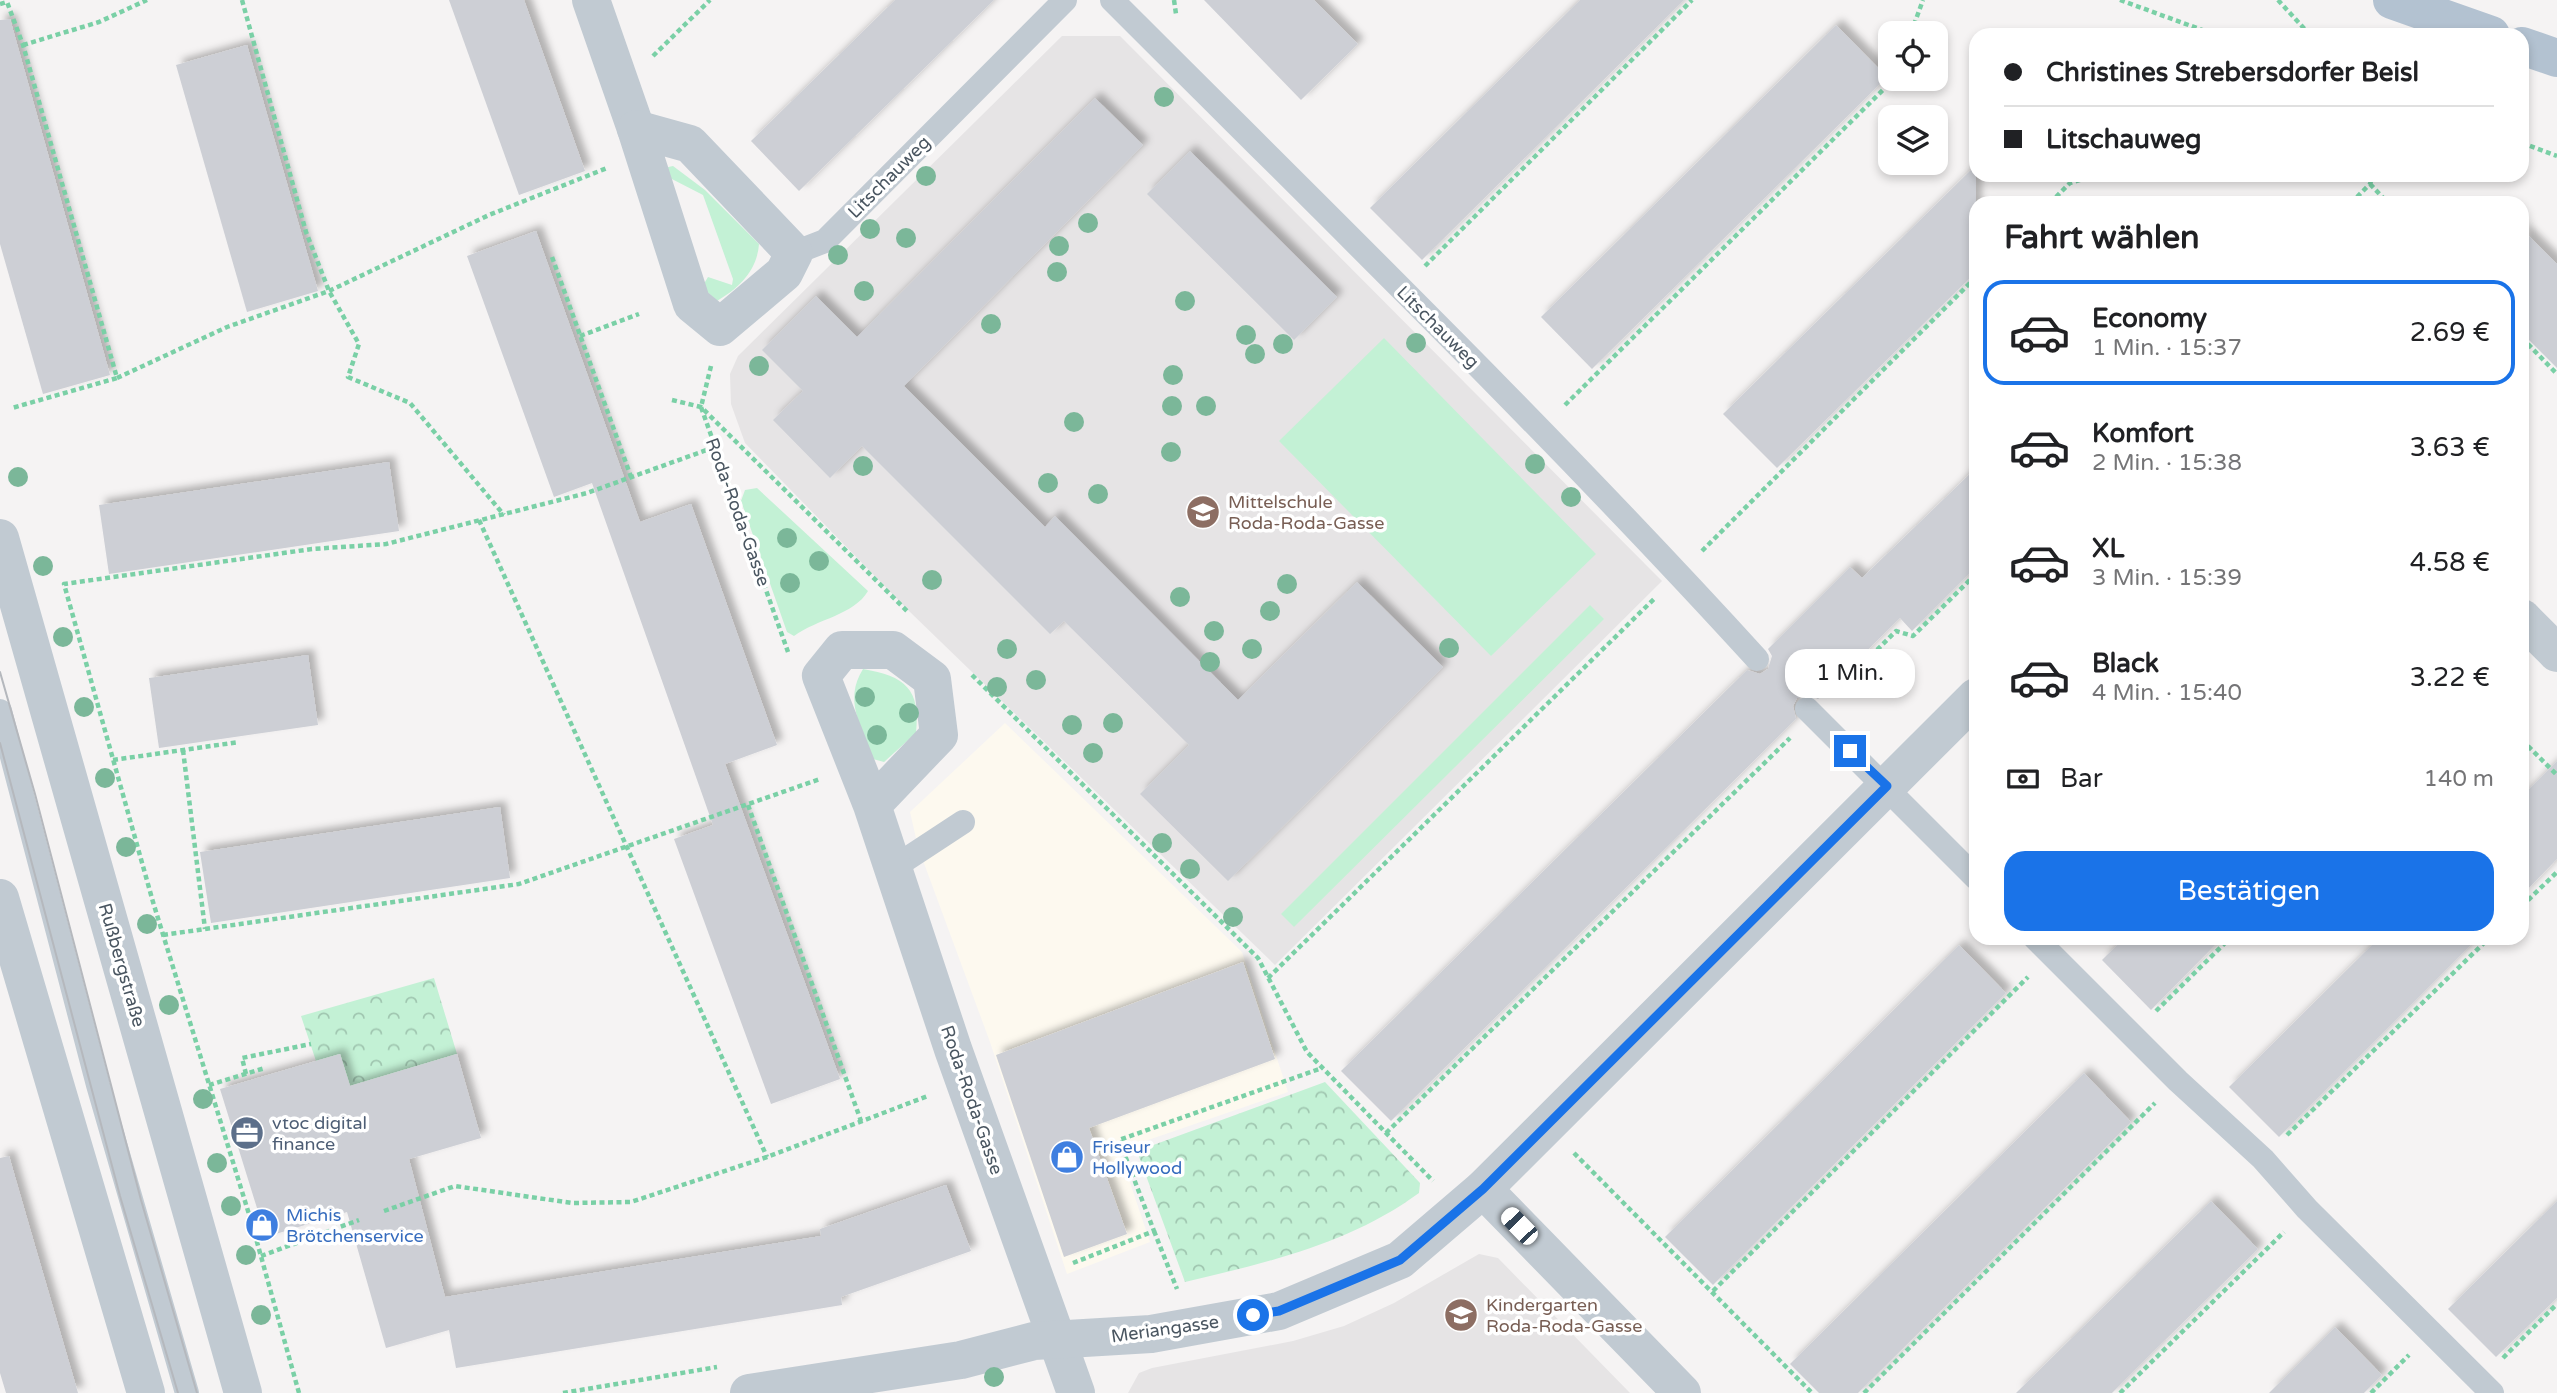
<!DOCTYPE html>
<html lang="de">
<head>
<meta charset="utf-8">
<style>
  body { margin:0; font-family:"Varela Round",sans-serif; background:#f2f2f2; color:#202124; height:100vh; display:flex; flex-direction:column; font-size:26px; white-space:nowrap }
  * { box-sizing:border-box; margin:0 }
  p { font-size:23px; color:#757577 }
  .icon { flex:none; width:38px; height:38px; fill:none; stroke:currentColor; stroke-width:2; stroke-linecap:round; stroke-linejoin:round }
  .map { position:relative; flex:1; overflow:hidden }
  .drawer { position:absolute; left:1969px; top:196px; width:560px; height:749px; display:flex; flex-direction:column; background:#fff; border-radius:21px; box-shadow:0 4px 10px #0003 }
  .drawer>* { flex:none }
  .hud { position:absolute; left:1969px; top:28px; width:560px; height:154px; border-radius:21px; box-shadow:0 4px 10px #0003; display:grid; align-content:center; height:154px; padding:0 35px; background:#fff }
  .controls { position:absolute; left:1878px; top:21px; display:grid; gap:14px }
  .controls a { display:grid; place-items:center; width:70px; height:70px; border-radius:14px; background:#fff; box-shadow:0 4px 10px #0003; font-size:35px }
  .end { position:absolute; width:32px; height:32px; margin:-16px; border:9px solid #1a73e8; background:#fff; box-shadow:0 0 0 4px #fff }
  .from { border-radius:50% }
  .bubble { position:absolute; height:49px; border-radius:21px; background:#fff; box-shadow:0 4px 10px #0003; font-size:23px; font-weight:600; line-height:49px; text-align:center }
  .car { position:absolute; width:21px; height:42px; margin:-21px -10px; border-radius:9px; box-shadow:0 0 5px 2px #0007; background:linear-gradient(#fff 24%,#345 0 40%,#fff 0 76%,#345 0 86%,#fff 0) }
  .hud b { display:flex; align-items:center; gap:24px; height:66px; font-size:26px }
  .hud b+b { border-top:2px solid #e0e0e0 }
  .hud i { width:18px; height:18px; background:#202124 }
  ul { padding:0; list-style:none }
  li { display:flex; align-items:center; gap:21px; height:105px; margin:0 14px 10px; padding:0 21px; border:4px solid transparent; border-radius:21px }
  li div { flex:1 }
  li b { display:block; font-size:26px }
  li em { font-style:normal; font-weight:600 }
  li.on { border-color:#1a73e8 }
  li>.icon { width:63px; height:63px; stroke-width:1.5 }
  h2 { padding:0 35px; font-size:32px; line-height:84px }
  .pay { display:flex; align-items:center; gap:18px; height:77px; padding:0 35px; font-size:26px }
  .pay p { margin-inline-start:auto }
  .action { display:flex; gap:14px; margin-top:auto; padding:14px 35px }
  .action a { flex:1; height:80px; border-radius:21px; background:#1a73e8; color:#fff; font-size:28px; font-weight:600; line-height:80px; text-align:center }
  .map>svg:first-child { display:block }
  .commercial { fill:#fdf9ef }
  .education { fill:#e6e4e5 }
  .grass { fill:#c3f1d5 }
  .park { fill:url(#park-crowns) }
  .building { fill:#cdcfd5; filter:url(#shadow) }
  .lines { fill:none; stroke-linecap:round; stroke-linejoin:round }
  .path { stroke:#7ad0a6; stroke-width:4.5; stroke-dasharray:5 3.5; stroke-linecap:butt }
  .service { stroke:#c1cad2; stroke-width:24 }
  .minor { stroke:#c1cad2; stroke-width:38 }
  .tertiary { stroke:#c1cad2; stroke-width:38 }
  .primary { stroke:#b3c2d1; stroke-width:38 }
  .tram { stroke:#b5b8bd; stroke-width:2 }
  .tree { fill:#7bb799 }
  .route { stroke:#1a73e8; stroke-width:9 }
  .labels { text-anchor:middle; dominant-baseline:central; stroke-width:7; stroke-linejoin:round; paint-order:stroke }
  .street-label { font-size:18px; fill:#4a5661; stroke:#fff }
  .education-label { font-size:18px; fill:#785e54; stroke:#fff; text-anchor:start }
  .service-label { font-size:18px; fill:#4e5e75; stroke:#fff; text-anchor:start }
  .shop-label { font-size:18px; fill:#366cbe; stroke:#fff; text-anchor:start }
</style>
</head>
<body>
<div class="map">
<svg width="2557" height="1393" viewBox="0 0 2557 1393">
  <defs>
    <pattern id="park-crowns" width="20" height="18" patternUnits="userSpaceOnUse" patternTransform="scale(1.75)"><rect width="20" height="18" fill="#c3f1d5"/><path d="M2 6a3 3 0 1 1 6 0M12 15a3 3 0 1 1 6 0" fill="none" stroke="#a0c6b0"/></pattern>
    <filter id="shadow"><feDropShadow dx="6" dy="-6" stdDeviation="3.5" flood-color="#0004"/></filter>
  </defs>
  <rect width="100%" height="100%" fill="#f5f3f3"/>
  <polygon class="commercial" points="1005,723 1242,952 1288,1092 1119,1150 1150,1242 1067,1274 990,1042 918,847 910,812"/>
  <g class="education">
    <polygon points="1062,36 1120,36 1662,581 1275,965 910,612 745,443 731,404 730,374 738,356"/>
    <polygon points="1479,1254 1498,1258 1630,1393 1128,1393 1139,1373 1152,1368 1293,1341 1344,1326 1394,1303"/>
  </g>
  <g class="grass">
    <path d="M673,166L705,190L759,244C757,271 739,288 717,301L702,287L708,277L732,285L733,279L703,195L666,176L664,168Z"/>
    <polygon points="1384,338 1596,554 1491,656 1279,441"/>
    <path d="M757,488L868,591C854,615 817,619 794,636L787,632L741,501L745,490Z"/>
    <polygon points="1590,605 1604,619 1294,927 1281,914"/>
    <path d="M863,669C905,676 921,689 916,733L884,762L873,759C862,726 843,701 863,669Z"/>
  </g>
  <g class="park">
    <polygon points="434,978 457,1054 350,1086 340,1054 316,1061 301,1016"/>
    <path d="M1325,1082L1420,1183L1419,1193C1349,1244 1269,1262 1185,1282L1137,1151Z"/>
  </g>
  <g class="building">
    <polygon points="449,0 524,0 585,171 519,195"/>
    <polygon points="895,0 994,0 799,191 751,141"/>
    <polygon points="1204,0 1314,0 1358,44 1301,100"/>
    <polygon points="1580,0 1684,0 1422,260 1370,208"/>
    <polygon points="10,19 110,375 43,394 0,244 0,20"/>
    <polygon points="1836,25 1887,77 1592,369 1541,317"/>
    <polygon points="247,45 318,291 247,312 176,65"/>
    <polygon points="1095,98 1143,145 904,386 1045,527 1055,516 1238,700 1357,582 1443,667 1228,881 1140,794 1189,745 1064,621 1050,634 862,446 830,478 773,420 803,391 762,350 816,296 857,337"/>
    <polygon points="1190,151 1337,297 1294,340 1147,194"/>
    <polygon points="1976,165 1976,272 1777,468 1723,414"/>
    <polygon points="2522,229 2557,264 2557,368 2522,333"/>
    <polygon points="536,231 640,522 691,504 777,745 725,764 840,1079 771,1104 674,839 713,825 592,483 554,497 467,256"/>
    <polygon points="389,462 399,531 109,574 99,505"/>
    <polygon points="1976,468 1976,567 1912,631 1900,618 1818,699 1810,695 1797,698 1793,706 1796,719 1391,1121 1341,1071 1747,670 1760,674 1768,669 1772,656 1768,649 1850,567 1862,578"/>
    <polygon points="308,655 318,725 159,748 149,678"/>
    <polygon points="2557,761 2557,859 2522,895 2522,796"/>
    <polygon points="500,807 510,878 211,923 200,852"/>
    <polygon points="2124,938 2222,938 2151,1010 2102,960"/>
    <polygon points="2379,938 2478,938 2279,1137 2229,1087"/>
    <polygon points="1959,945 2006,993 1713,1285 1665,1237"/>
    <polygon points="1243,962 1275,1059 1089,1128 1127,1234 1064,1257 996,1055"/>
    <polygon points="340,1054 350,1086 457,1054 481,1138 409,1159 445,1297 821,1236 820,1229 946,1185 971,1251 841,1297 842,1305 456,1368 449,1330 386,1348 347,1212 266,1237 220,1089"/>
    <polygon points="2084,1073 2131,1122 1858,1393 1819,1393 1790,1364"/>
    <polygon points="9,1156 31,1232 78,1393 6,1393 0,1373 0,1158"/>
    <polygon points="2211,1201 2258,1249 2157,1348 2112,1393 2016,1393"/>
    <polygon points="2557,1201 2557,1298 2496,1357 2448,1309"/>
    <polygon points="2335,1327 2382,1375 2364,1393 2269,1393"/>
  </g>
  <g class="lines">
    <g class="path">
      <polyline points="242,0 306,232 329,291 359,344 348,377 410,403 504,515"/>
      <polyline points="1174,0 1176,14"/>
      <polyline points="2120,0 2216,35"/>
      <polyline points="2278,0 2310,35"/>
      <polyline points="0,4 7,2 23,45 117,378 12,408"/>
      <polyline points="1911,33 1923,0"/>
      <polyline points="23,45 99,22 147,0"/>
      <polyline points="653,56 710,0"/>
      <polyline points="2522,143 2557,156"/>
      <polyline points="2370,184 2388,203"/>
      <polyline points="2050,203 2070,183 2095,175"/>
      <polyline points="2351,203 2370,184 2373,175"/>
      <polyline points="552,257 631,477"/>
      <polyline points="1425,266 1692,0"/>
      <polyline points="580,336 639,314"/>
      <polyline points="2522,338 2557,374"/>
      <polyline points="711,366 701,407 788,652"/>
      <polyline points="117,378 227,327 329,291 489,215 607,168"/>
      <polyline points="672,400 701,407 909,613"/>
      <polyline points="1565,405 1894,79"/>
      <polyline points="479,520 767,1157"/>
      <polyline points="1702,551 1976,277"/>
      <polyline points="972,675 1258,958 1307,1052 1433,1181"/>
      <polyline points="1835,692 1896,631 1913,636 1976,574"/>
      <polyline points="2522,740 2557,775"/>
      <polyline points="183,750 205,929"/>
      <polyline points="113,760 239,742"/>
      <polyline points="748,805 861,1121"/>
      <polyline points="2522,906 2557,872"/>
      <polyline points="163,935 519,884 820,779"/>
      <polyline points="1268,978 1656,597"/>
      <polyline points="2156,1011 2230,938"/>
      <polyline points="246,1074 242,1058 311,1044"/>
      <polyline points="209,1085 265,1068"/>
      <polyline points="1386,1133 1790,738"/>
      <polyline points="2287,1135 2489,938"/>
      <polyline points="1574,1153 1812,1393"/>
      <polyline points="384,1211 455,1186 572,1203 631,1202 767,1157 928,1096"/>
      <polyline points="1154,1231 1177,1289"/>
      <polyline points="261,1256 359,1220"/>
      <polyline points="1073,1263 1154,1231 1119,1140 1322,1068"/>
      <polyline points="1713,1291 2028,977"/>
      <polyline points="2503,1358 2557,1304"/>
      <polyline points="299,1393 252,1224 153,902 64,584 312,549 386,544 587,493 715,447"/>
      <polyline points="563,1393 717,1367"/>
      <polyline points="1864,1393 2155,1103"/>
      <polyline points="2120,1393 2284,1232"/>
      <polyline points="2371,1393 2409,1355"/>
    </g>
    <g class="service">
      <path d="M1112,0C1329,217 1550,432 1757,659"/>
      <polyline points="794,253 825,241 1065,0"/>
      <polyline points="1807,709 1976,878"/>
      <polyline points="0,711 98,1085 187,1393"/>
      <polyline points="893,868 963,822"/>
      <polyline points="2035,938 2178,1081 2263,1159 2307,1209 2492,1393"/>
    </g>
    <g class="minor">
      <polyline points="591,0 636,129"/>
      <polygon points="636,129 690,144 794,253 784,273 720,327 692,304"/>
      <polyline points="2522,618 2557,653"/>
      <polyline points="872,805 939,735 932,679 893,650 842,650 821,676 872,805 953,1049 1076,1393"/>
      <polyline points="1483,1189 1682,1393"/>
      <polyline points="749,1393 961,1360 1034,1341 1151,1334 1279,1311 1400,1260 1483,1189 1976,697"/>
    </g>
    <g class="tertiary">
      <polyline points="0,538 243,1393"/>
      <polyline points="0,898 146,1393"/>
    </g>
    <g class="primary">
      <polyline points="2392,0 2491,35"/>
      <polyline points="2522,46 2557,58"/>
    </g>
    <g class="tram">
      <polyline points="0,672 35,794 141,1200 197,1393"/>
      <polyline points="0,743 120,1196 178,1393"/>
    </g>
  </g>
  <g class="tree">
    <circle cx="1164" cy="97" r="10"/>
    <circle cx="926" cy="176" r="10"/>
    <circle cx="1088" cy="223" r="10"/>
    <circle cx="870" cy="229" r="10"/>
    <circle cx="906" cy="238" r="10"/>
    <circle cx="1059" cy="246" r="10"/>
    <circle cx="838" cy="255" r="10"/>
    <circle cx="1057" cy="272" r="10"/>
    <circle cx="864" cy="291" r="10"/>
    <circle cx="1185" cy="301" r="10"/>
    <circle cx="991" cy="324" r="10"/>
    <circle cx="1246" cy="335" r="10"/>
    <circle cx="1416" cy="343" r="10"/>
    <circle cx="1283" cy="344" r="10"/>
    <circle cx="1255" cy="354" r="10"/>
    <circle cx="759" cy="366" r="10"/>
    <circle cx="1173" cy="375" r="10"/>
    <circle cx="1172" cy="406" r="10"/>
    <circle cx="1206" cy="406" r="10"/>
    <circle cx="1074" cy="422" r="10"/>
    <circle cx="1171" cy="452" r="10"/>
    <circle cx="1535" cy="464" r="10"/>
    <circle cx="863" cy="466" r="10"/>
    <circle cx="18" cy="477" r="10"/>
    <circle cx="1048" cy="483" r="10"/>
    <circle cx="1098" cy="494" r="10"/>
    <circle cx="1571" cy="497" r="10"/>
    <circle cx="787" cy="538" r="10"/>
    <circle cx="819" cy="561" r="10"/>
    <circle cx="43" cy="566" r="10"/>
    <circle cx="932" cy="580" r="10"/>
    <circle cx="790" cy="583" r="10"/>
    <circle cx="1287" cy="584" r="10"/>
    <circle cx="1180" cy="597" r="10"/>
    <circle cx="1270" cy="611" r="10"/>
    <circle cx="1214" cy="631" r="10"/>
    <circle cx="63" cy="637" r="10"/>
    <circle cx="1449" cy="648" r="10"/>
    <circle cx="1007" cy="649" r="10"/>
    <circle cx="1252" cy="649" r="10"/>
    <circle cx="1210" cy="662" r="10"/>
    <circle cx="1036" cy="680" r="10"/>
    <circle cx="997" cy="687" r="10"/>
    <circle cx="865" cy="697" r="10"/>
    <circle cx="84" cy="707" r="10"/>
    <circle cx="909" cy="713" r="10"/>
    <circle cx="1113" cy="723" r="10"/>
    <circle cx="1072" cy="725" r="10"/>
    <circle cx="877" cy="735" r="10"/>
    <circle cx="1093" cy="753" r="10"/>
    <circle cx="105" cy="778" r="10"/>
    <circle cx="1162" cy="843" r="10"/>
    <circle cx="126" cy="847" r="10"/>
    <circle cx="1190" cy="869" r="10"/>
    <circle cx="1233" cy="917" r="10"/>
    <circle cx="147" cy="924" r="10"/>
    <circle cx="169" cy="1005" r="10"/>
    <circle cx="203" cy="1099" r="10"/>
    <circle cx="217" cy="1163" r="10"/>
    <circle cx="231" cy="1206" r="10"/>
    <circle cx="246" cy="1255" r="10"/>
    <circle cx="261" cy="1315" r="10"/>
    <circle cx="994" cy="1377" r="10"/>
  </g>
  <g class="lines">
    <polyline class="route" points="1253,1315 1279,1311 1400,1260 1483,1189 1887,786 1850,751"/>
  </g>
  <defs>
    <g id="school-disc" transform="scale(1.75)"><circle r="9.5" fill="#8d6e63" stroke="#fff"/><path d="M0-5L7-2L0 1L-7-2ZM-4 1L0 2.5L4 1V4Q0 6-4 4Z" fill="#fff"/></g>
    <g id="office-disc" transform="scale(1.75)"><circle r="9.5" fill="#5c6f8a" stroke="#fff"/><path d="M-6-3h4V-5.5h4V-3h4V5H-6ZM-1-4.5V-3h2v-1.5ZM-6 0V1H6V0Z" fill="#fff"/></g>
    <g id="shop-disc" transform="scale(1.75)"><circle r="9.5" fill="#3f7fe0" stroke="#fff"/><path d="M-5-2.5h2.3a2.7 3.5 0 0 1 5.4 0H5L5.5 6h-11ZM-1.5-2.5h3a1.5 2.3 0 0 0-3 0Z" fill="#fff"/></g>
  </defs>
  <g fill-rule="evenodd">
    <use href="#school-disc" x="1203" y="512"/>
    <use href="#office-disc" x="247" y="1133"/>
    <use href="#shop-disc" x="1067" y="1157"/>
    <use href="#shop-disc" x="262" y="1225"/>
    <use href="#school-disc" x="1461" y="1315"/>
  </g>
  <g class="labels">
    <g class="street-label">
      <text transform="translate(889 177) rotate(-45)">Litschauweg</text>
      <text transform="translate(1438 327) rotate(45)">Litschauweg</text>
      <text transform="translate(738 512) rotate(70)">Roda-Roda-Gasse</text>
      <text transform="translate(122 965) rotate(74)">Rußbergstraße</text>
      <text transform="translate(972 1100) rotate(71)">Roda-Roda-Gasse</text>
      <text transform="translate(1165 1329) rotate(-8)">Meriangasse</text>
    </g>
    <g class="education-label">
      <text x="1228" y="502">Mittelschule<tspan x="1228" dy="21">Roda-Roda-Gasse</tspan></text>
      <text x="1486" y="1305">Kindergarten<tspan x="1486" dy="21">Roda-Roda-Gasse</tspan></text>
    </g>
    <g class="service-label">
      <text x="272" y="1123">vtoc digital<tspan x="272" dy="21">finance</tspan></text>
    </g>
    <g class="shop-label">
      <text x="1092" y="1147">Friseur<tspan x="1092" dy="21">Hollywood</tspan></text>
      <text x="286" y="1215">Michis<tspan x="286" dy="21">Brötchenservice</tspan></text>
    </g>
  </g>
</svg>
<div class="controls">
<a><svg class="icon" aria-label="locate" viewBox="0 0 24 24"><circle cx="12" cy="12" r="6"/><path d="M12 2v4M12 18v4M2 12h4M18 12h4"/></svg></a>
<a><svg class="icon" aria-label="layers" viewBox="0 0 24 24"><path d="M12 4l9 5-9 5-9-5zM3 14l9 5 9-5"/></svg></a>
</div>
<i class="end from" style="left:1253px;top:1315px"></i>
<i class="end" style="left:1850px;top:751px"></i>
<div class="bubble" style="left:1785px;top:649px;width:130px">1 Min.</div>
<i class="car" style="left:1519px;top:1226px;rotate:316deg"></i>
<div class="hud">
<b><i class="from"></i>Christines Strebersdorfer Beisl</b>
<b><i></i>Litschauweg</b>
</div>
<section class="drawer">
<h2>Fahrt wählen</h2>
<ul>
<li class="on"><svg class="icon" aria-label="car" viewBox="0 0 24 24"><path d="M5 17H2v-5l4-1 3-4h7l3 4 3 1v5h-3M9 17h6M6 11h13"/><circle cx="7" cy="17" r="2"/><circle cx="17" cy="17" r="2"/></svg><div><b>Economy</b><p>1 Min. · 15:37</p></div><em>2.69 €</em></li>
<li><svg class="icon" aria-label="car" viewBox="0 0 24 24"><path d="M5 17H2v-5l4-1 3-4h7l3 4 3 1v5h-3M9 17h6M6 11h13"/><circle cx="7" cy="17" r="2"/><circle cx="17" cy="17" r="2"/></svg><div><b>Komfort</b><p>2 Min. · 15:38</p></div><em>3.63 €</em></li>
<li><svg class="icon" aria-label="car" viewBox="0 0 24 24"><path d="M5 17H2v-5l4-1 3-4h7l3 4 3 1v5h-3M9 17h6M6 11h13"/><circle cx="7" cy="17" r="2"/><circle cx="17" cy="17" r="2"/></svg><div><b>XL</b><p>3 Min. · 15:39</p></div><em>4.58 €</em></li>
<li><svg class="icon" aria-label="car" viewBox="0 0 24 24"><path d="M5 17H2v-5l4-1 3-4h7l3 4 3 1v5h-3M9 17h6M6 11h13"/><circle cx="7" cy="17" r="2"/><circle cx="17" cy="17" r="2"/></svg><div><b>Black</b><p>4 Min. · 15:40</p></div><em>3.22 €</em></li>
</ul>
<div class="pay"><svg class="icon" aria-label="cash" viewBox="0 0 24 24"><path d="M3 7h18v10H3z"/><circle cx="12" cy="12" r="2"/></svg>Bar<p>140 m</p></div>
<div class="action"><a>Bestätigen</a></div>
</section>
</div>
</body>
</html>
